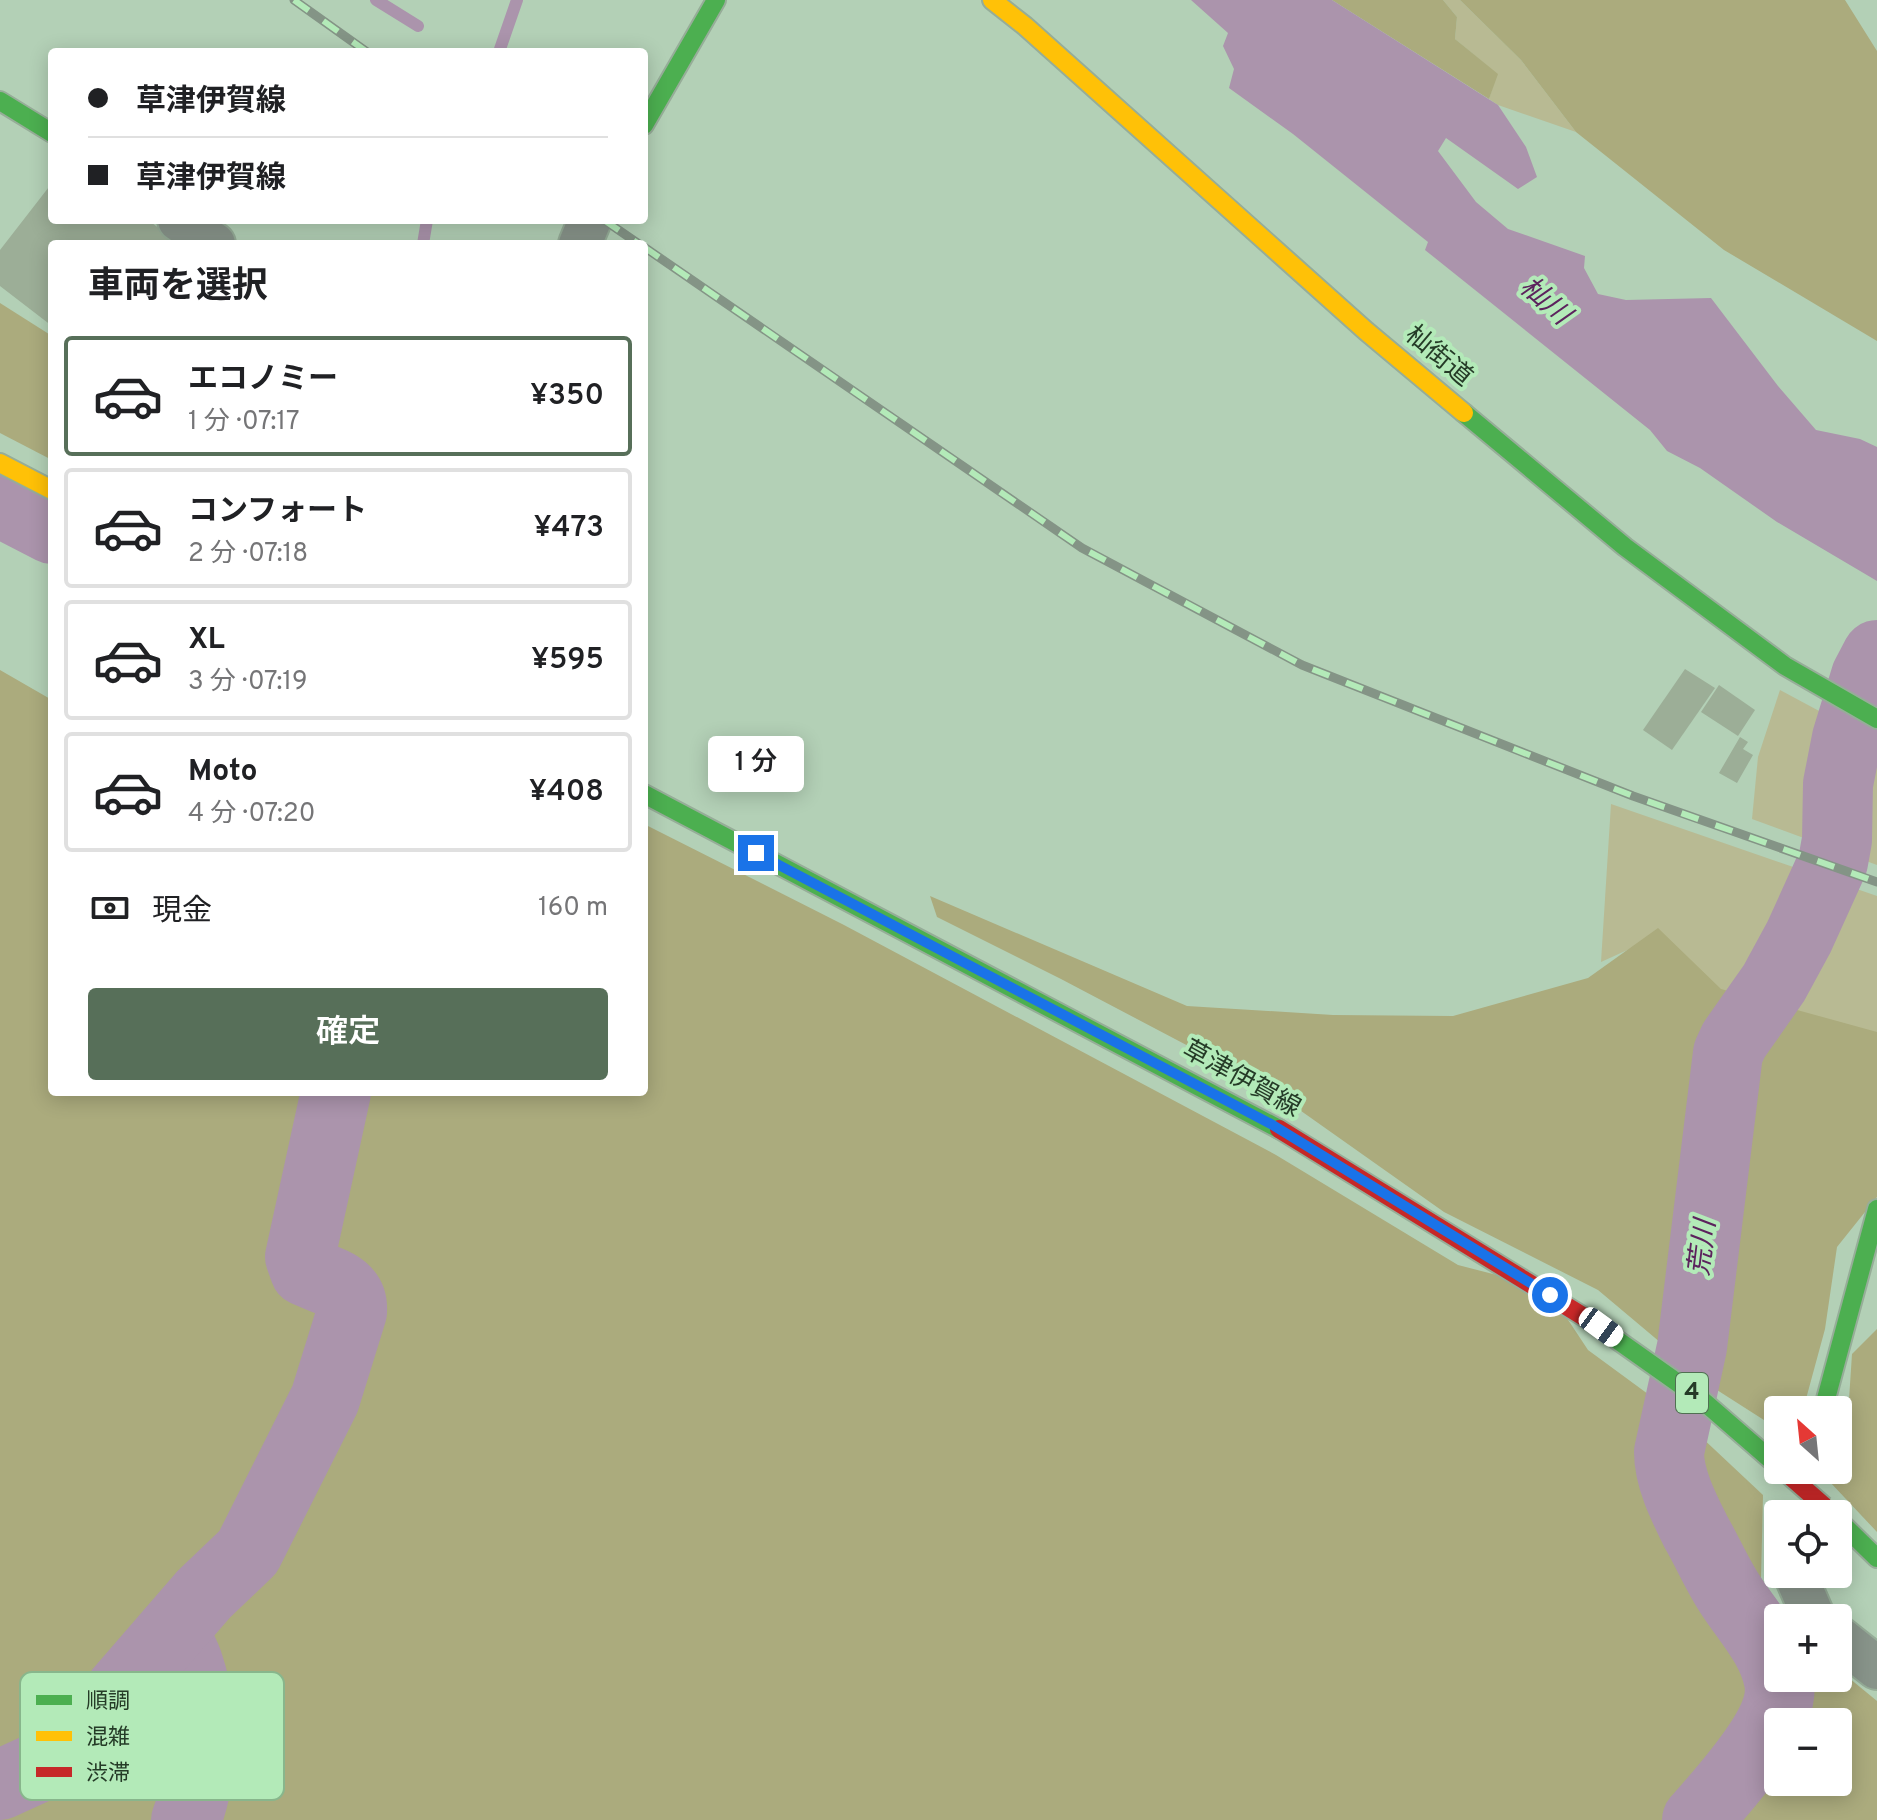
<!DOCTYPE html>
<html lang="ja">
<head>
<meta charset="utf-8">
<style>
  body { margin:0; font-family:Overpass,"Noto Sans JP",sans-serif; background:#f6f6f6; color:#202124; height:100vh; display:flex; flex-direction:column; font-size:30px; white-space:nowrap }
  * { box-sizing:border-box; margin:0 }
  p { font-size:26px; color:#757577 }
  .icon { flex:none; width:44px; height:44px; fill:none; stroke:currentColor; stroke-width:2; stroke-linecap:round; stroke-linejoin:round }
  .map { position:relative; flex:1; overflow:hidden }
  .drawer { position:absolute; left:48px; top:240px; width:600px; height:856px; display:flex; flex-direction:column; background:#fff; border-radius:8px; box-shadow:0 4px 20px #0003 }
  .drawer>* { flex:none }
  .hud { position:absolute; left:48px; top:48px; width:600px; height:176px; border-radius:8px; box-shadow:0 4px 20px #0003; display:grid; align-content:center; height:176px; padding:0 40px; background:#fff }
  .needle { width:52px; rotate:333deg }
  .buttons { position:absolute; left:1764px; top:1396px; display:grid; gap:16px }
  .buttons a { display:grid; place-items:center; width:88px; height:88px; border-radius:8px; background:#fff; box-shadow:0 4px 20px #0003; font-size:40px }
  .end { position:absolute; width:36px; height:36px; margin:-18px; border:10px solid #1a73e8; background:#fff; box-shadow:0 0 0 4px #fff }
  .from { border-radius:50% }
  .bubble { position:absolute; height:56px; border-radius:8px; background:#fff; box-shadow:0 4px 20px #0003; font-size:26px; font-weight:600; line-height:56px; text-align:center }
  .car { position:absolute; width:24px; height:48px; margin:-24px -12px; border-radius:10px; box-shadow:0 0 6px 2px #0007; background:linear-gradient(#fff 24%,#345 0 40%,#fff 0 76%,#345 0 86%,#fff 0) }
  .hud b { display:flex; align-items:center; gap:28px; height:76px; font-size:30px }
  .hud b+b { border-top:2px solid #e0e0e0 }
  .hud i { width:20px; height:20px; background:#202124 }
  ul { padding:0; list-style:none }
  li { display:flex; align-items:center; gap:24px; height:120px; margin:0 16px 12px; padding:0 24px; border:4px solid #e0e0e0; border-radius:8px }
  li div { flex:1 }
  li b { display:block; font-size:30px }
  li em { font-style:normal; font-weight:600 }
  li.selected { border-color:#576f59 }
  li>.icon { width:72px; height:72px; stroke-width:1.5 }
  h2 { padding:0 40px; font-size:36px; line-height:96px }
  .pay { display:flex; align-items:center; gap:20px; height:88px; padding:0 40px; font-size:30px }
  .pay p { margin-inline-start:auto }
  .button { display:flex; gap:16px; margin-top:auto; padding:16px 40px }
  .button a { flex:1; height:92px; border-radius:8px; background:#576f59; color:#fff; font-size:32px; font-weight:600; line-height:92px; text-align:center }
  .map>svg:first-child { display:block }
  .green { fill:#b8ba93 }
  .forest { fill:#abab7d; fill-rule:evenodd }
  .water { fill:#ab94ac }
  .lines { fill:none; stroke-linecap:round; stroke-linejoin:round }
  .stream { stroke:#ab94ac; stroke-width:12 }
  .river { stroke:#ab94ac; stroke-width:70 }
  .building { fill:#9cae97 }
  .street-casing { stroke:#96ad98; stroke-width:46 }
  .fast-casing { stroke:#96ad98; stroke-width:22 }
  .slow-casing { stroke:#96ad98; stroke-width:22 }
  .jam-casing { stroke:#96ad98; stroke-width:22 }
  .street { stroke:#88948a; stroke-width:42 }
  .fast { stroke:#4caf50; stroke-width:18 }
  .slow { stroke:#ffc107; stroke-width:18 }
  .jam { stroke:#c62828; stroke-width:18 }
  .rail-casing { stroke:#849486; stroke-width:9 }
  .rail { stroke:#b3eab8; stroke-width:6; stroke-dasharray:18; stroke-linecap:butt }
  .jam-bridge-casing { stroke:#96ad98; stroke-width:22; stroke-linecap:butt }
  .jam-bridge { stroke:#c62828; stroke-width:18 }
  .route { stroke:#1a73e8; stroke-width:10 }
  .labels { text-anchor:middle; dominant-baseline:central; stroke-width:8; stroke-linejoin:round; paint-order:stroke }
  .shield { fill:#b3eab8; stroke:#507052; stroke-width:2 }
  .shield-label { font-size:24px; font-weight:bold; fill:#253b27 }
  .street-label { font-size:26px; fill:#253b27; stroke:#b3eab8 }
  .water-label { font-size:28px; font-style:italic; fill:#5c235d; stroke:#b3eab8 }
  .key { fill:#b3eab8; stroke:#88b68c; stroke-width:2 }
  .key-label { font-size:22px; fill:#253b27 }
</style>
</head>
<body>
<div class="map">
<svg width="1877" height="1820" viewBox="0 0 1877 1820">
  <rect width="100%" height="100%" fill="#b3d0b6"/>
  <g class="green">
    <polygon points="1443,0 1460,0 1521,60 1576,132 1498,105 1489,99 1497,74 1455,39 1457,17"/>
    <polygon points="1780,690 1877,742 1877,865 1752,819 1758,757"/>
    <polygon points="1611,804 1877,896 1877,1037 1722,995 1656,937 1601,962"/>
  </g>
  <g class="forest">
    <polygon points="1332,0 1443,0 1457,17 1455,39 1498,74 1489,99"/>
    <polygon points="1460,0 1845,0 1877,51 1877,341 1724,250 1576,132 1521,60"/>
    <polygon points="0,303 52,336 52,460 0,433"/>
    <path d="M0,670L52,700V1092H644V824L844,925L1276,1155L1458,1265L1547,1288L1588,1350L1682,1419L1763,1495L1761,1579L1786,1618H1778V1678H1838V1669L1877,1701V1820H0ZM1778,1722H1838V1782H1778Z"/>
    <polygon points="930,896 1187,1006 1333,1015 1453,1016 1588,978 1658,928 1721,989 1877,1032 1877,1197 1837,1247 1825,1329 1803,1410 1778,1410 1778,1429 1717,1390 1598,1290 1444,1212 1270,1089 1061,979 937,917"/>
    <polygon points="1877,1329 1877,1532 1829,1481 1833,1470 1838,1470 1838,1455 1847,1430 1852,1354"/>
  </g>
  <polygon class="water" points="1191,0 1332,0 1498,105 1526,147 1537,177 1518,189 1446,138 1438,151 1476,202 1508,229 1585,256 1584,268 1598,294 1626,300 1711,298 1778,386 1816,430 1860,439 1877,447 1877,581 1777,522 1700,468 1667,451 1650,430 1425,250 1428,242 1293,134 1229,88 1234,69 1223,46 1228,33"/>
  <g class="lines">
    <g class="stream">
      <polyline points="376,0 418,26"/>
      <polyline points="499,52 517,0"/>
      <polyline points="423,244 427,220"/>
    </g>
    <g class="river">
      <polyline points="0,502 52,529"/>
      <path d="M173,1632C178,1643 186,1654 189,1666C204,1711 204,1776 186,1820"/>
      <path d="M0,1785L70,1753L93,1730L120,1691L204,1594L248,1552L325,1399L352,1312C354,1284 327,1282 305,1271L300,1257L336,1092"/>
      <path d="M1697,1820C1723,1790 1787,1723 1779,1681C1772,1645 1746,1620 1728,1591C1716,1572 1707,1551 1696,1532C1684,1508 1669,1479 1669,1452L1692,1347L1728,1053L1734,1040L1774,983L1799,937L1833,862L1837,840L1838,784L1847,738L1866,676L1877,655"/>
    </g>
  </g>
  <g class="building">
    <polygon points="52,183 52,220 148,220 180,244 52,244 52,326 0,286 0,250"/>
    <polygon points="1685,669 1715,688 1672,750 1643,730"/>
    <polygon points="1719,685 1755,710 1738,736 1701,712"/>
    <polygon points="1740,737 1748,742 1743,749 1753,755 1737,783 1719,773"/>
  </g>
  <g class="lines">
    <g class="street-casing">
      <g id="street">
        <polyline points="179,220 214,244"/>
        <polyline points="580,244 590,220"/>
        <polyline points="1795,1574 1814,1618"/>
        <polyline points="1838,1637 1877,1668"/>
      </g>
    </g>
    <g class="fast-casing">
      <g id="fast">
        <polyline points="0,101 52,133"/>
        <polyline points="644,125 716,0"/>
        <polyline points="1464,413 1625,547 1785,666 1877,719"/>
        <polyline points="644,794 1279,1129"/>
        <polyline points="1589,1320 1702,1400 1778,1466"/>
        <polyline points="1823,1410 1877,1209"/>
        <polyline points="1838,1520 1877,1558"/>
      </g>
    </g>
    <g class="slow-casing">
      <g id="slow">
        <polyline points="992,0 1025,26 1366,331 1464,413"/>
        <polyline points="0,463 52,490"/>
      </g>
    </g>
    <g class="jam-casing">
      <polyline id="jam" points="1279,1129 1589,1320"/>
    </g>
    <use href="#street" class="street"/>
    <use href="#fast" class="fast"/>
    <use href="#slow" class="slow"/>
    <use href="#jam" class="jam"/>
    <g class="rail-casing">
      <g id="rail">
        <polyline points="294,0 367,52"/>
        <polyline points="604,220 639,244"/>
        <polyline points="644,247 1082,548 1302,665 1633,796 1877,882"/>
      </g>
    </g>
    <use href="#rail" class="rail"/>
    <g class="jam-bridge-casing">
      <polyline id="jam-bridge" points="1783,1470 1824,1506"/>
    </g>
    <use href="#jam-bridge" class="jam-bridge"/>
  </g>
  <g class="lines">
    <polyline class="route" points="756,853 1271,1124 1550,1295"/>
  </g>
  <g class="labels">
    <rect class="shield" x="1676" y="1373" width="32" height="40" rx="6"/>
    <g class="shield-label">
      <text x="1692" y="1393">4</text>
    </g>
    <g class="street-label">
      <text transform="translate(1438 357) rotate(40)">杣街道</text>
      <text transform="translate(1241 1080) rotate(29)">草津伊賀線</text>
    </g>
    <g class="water-label">
      <text transform="translate(1544 302) rotate(41)">杣川</text>
      <text transform="translate(1704 1248) rotate(-83)">荒川</text>
    </g>
  </g>
  <rect x="20" y="1672" width="264" height="128" rx="12" class="key"/>
  <rect x="36" y="1695" width="36" height="10" fill="#4caf50"/>
  <rect x="36" y="1731" width="36" height="10" fill="#ffc107"/>
  <rect x="36" y="1767" width="36" height="10" fill="#c62828"/>
  <g class="key-label">
    <text x="86" y="1708">順調</text>
    <text x="86" y="1744">混雑</text>
    <text x="86" y="1780">渋滞</text>
  </g>
</svg>
<div class="buttons">
<a><svg class="needle" viewBox="-14 -14 28 28"><path d="M0-13l5 13h-10z" fill="#e53935"/><path d="M0 13l5-13h-10z" fill="#757577"/></svg></a>
<a><svg class="icon" aria-label="locate" viewBox="0 0 24 24"><circle cx="12" cy="12" r="6"/><path d="M12 2v4M12 18v4M2 12h4M18 12h4"/></svg></a>
<a>+</a>
<a>−</a>
</div>
<i class="end from" style="left:1550px;top:1295px"></i>
<i class="end" style="left:756px;top:853px"></i>
<div class="bubble" style="left:708px;top:736px;width:96px">1 分</div>
<i class="car" style="left:1601px;top:1327px;rotate:126deg"></i>
<div class="hud">
<b><i class="from"></i>草津伊賀線</b>
<b><i></i>草津伊賀線</b>
</div>
<section class="drawer">
<h2>車両を選択</h2>
<ul>
<li class="selected"><svg class="icon" aria-label="car" viewBox="0 0 24 24"><path d="M5 17H2v-5l4-1 3-4h7l3 4 3 1v5h-3M9 17h6M6 11h13"/><circle cx="7" cy="17" r="2"/><circle cx="17" cy="17" r="2"/></svg><div><b>エコノミー</b><p>1 分 · 07:17</p></div><em>¥350</em></li>
<li><svg class="icon" aria-label="car" viewBox="0 0 24 24"><path d="M5 17H2v-5l4-1 3-4h7l3 4 3 1v5h-3M9 17h6M6 11h13"/><circle cx="7" cy="17" r="2"/><circle cx="17" cy="17" r="2"/></svg><div><b>コンフォート</b><p>2 分 · 07:18</p></div><em>¥473</em></li>
<li><svg class="icon" aria-label="car" viewBox="0 0 24 24"><path d="M5 17H2v-5l4-1 3-4h7l3 4 3 1v5h-3M9 17h6M6 11h13"/><circle cx="7" cy="17" r="2"/><circle cx="17" cy="17" r="2"/></svg><div><b>XL</b><p>3 分 · 07:19</p></div><em>¥595</em></li>
<li><svg class="icon" aria-label="car" viewBox="0 0 24 24"><path d="M5 17H2v-5l4-1 3-4h7l3 4 3 1v5h-3M9 17h6M6 11h13"/><circle cx="7" cy="17" r="2"/><circle cx="17" cy="17" r="2"/></svg><div><b>Moto</b><p>4 分 · 07:20</p></div><em>¥408</em></li>
</ul>
<div class="pay"><svg class="icon" aria-label="cash" viewBox="0 0 24 24"><path d="M3 7h18v10H3z"/><circle cx="12" cy="12" r="2"/></svg>現金<p>160 m</p></div>
<div class="button"><a>確定</a></div>
</section>
</div>
</body>
</html>
